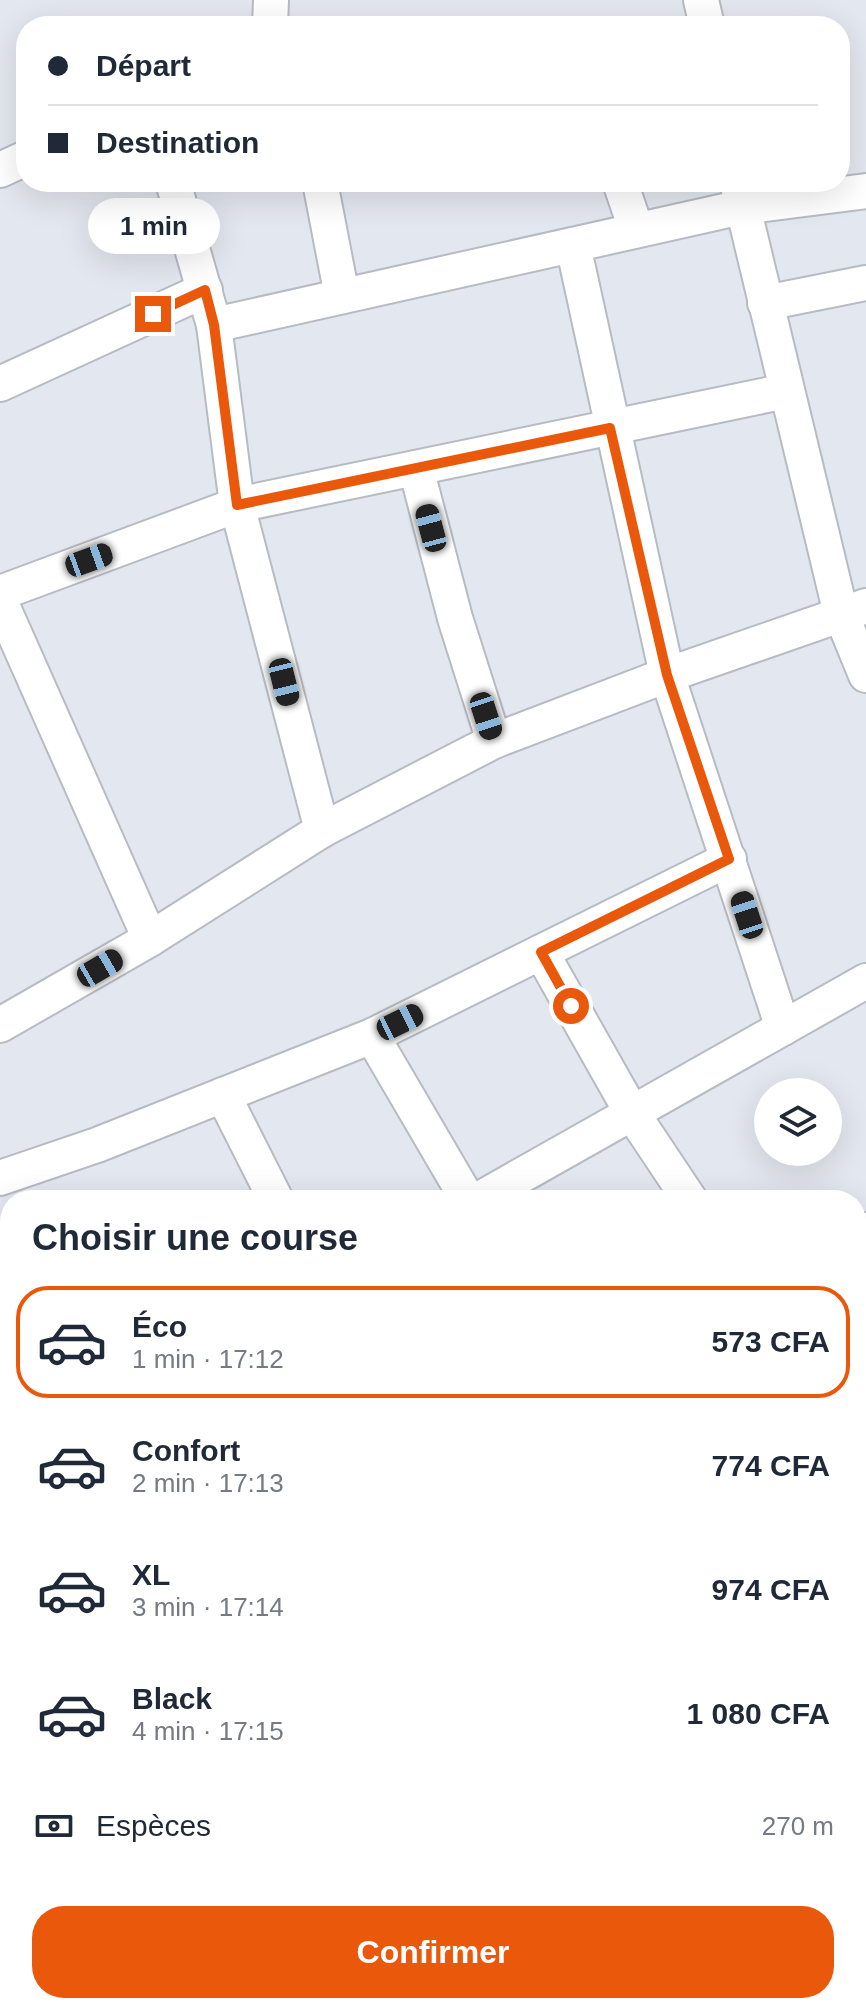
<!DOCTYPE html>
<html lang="fr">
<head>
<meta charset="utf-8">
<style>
  body { margin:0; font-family:Arial,sans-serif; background:#f2f2f3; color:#1f2937; height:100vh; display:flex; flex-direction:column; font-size:30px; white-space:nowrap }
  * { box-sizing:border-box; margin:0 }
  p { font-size:26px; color:#747a83 }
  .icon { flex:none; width:44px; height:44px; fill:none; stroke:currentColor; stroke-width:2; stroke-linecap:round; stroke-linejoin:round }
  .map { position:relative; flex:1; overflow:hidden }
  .drawer { position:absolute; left:0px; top:1190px; width:866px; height:824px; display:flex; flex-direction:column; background:#fff; border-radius:32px 32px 0 0; box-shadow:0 8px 32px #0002 }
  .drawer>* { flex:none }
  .top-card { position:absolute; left:16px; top:16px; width:834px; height:176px; border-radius:32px; box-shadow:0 8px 32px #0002; display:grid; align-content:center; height:176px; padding:0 32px; background:#fff }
  .buttons { position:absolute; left:754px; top:1078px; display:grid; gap:16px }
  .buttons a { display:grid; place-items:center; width:88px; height:88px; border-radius:50%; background:#fff; box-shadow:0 8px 32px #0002; font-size:40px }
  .end { position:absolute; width:36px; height:36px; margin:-18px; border:10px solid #ea580c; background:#fff; box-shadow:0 0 0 4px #fff }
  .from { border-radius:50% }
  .bubble { position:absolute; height:56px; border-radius:28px; background:#fff; box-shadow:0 8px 32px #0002; font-size:26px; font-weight:700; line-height:56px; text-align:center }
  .car { position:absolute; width:24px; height:48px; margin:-24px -12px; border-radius:10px; box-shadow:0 0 6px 2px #0007; background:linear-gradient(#222 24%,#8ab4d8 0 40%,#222 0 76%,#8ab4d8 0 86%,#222 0) }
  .top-card b { display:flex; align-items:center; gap:28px; height:76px; font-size:30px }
  .top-card b+b { border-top:2px solid #e0e1e3 }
  .top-card i { width:20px; height:20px; background:#1f2937 }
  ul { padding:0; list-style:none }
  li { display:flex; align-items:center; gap:24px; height:112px; margin:0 16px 12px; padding:0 16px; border:4px solid transparent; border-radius:32px }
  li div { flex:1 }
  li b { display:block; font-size:30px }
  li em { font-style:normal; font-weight:700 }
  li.active { border-color:#ea580c }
  li>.icon { width:72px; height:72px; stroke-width:1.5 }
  h2 { padding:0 32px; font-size:36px; line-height:96px }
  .pay { display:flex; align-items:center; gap:20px; height:88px; padding:0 32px; font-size:30px }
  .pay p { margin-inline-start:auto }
  .cta { display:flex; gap:16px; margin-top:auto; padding:16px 32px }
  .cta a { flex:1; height:92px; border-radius:32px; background:#ea580c; color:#fff; font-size:32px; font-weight:700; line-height:92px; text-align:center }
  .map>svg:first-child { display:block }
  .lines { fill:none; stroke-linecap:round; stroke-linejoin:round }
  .minor-casing { stroke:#b7bbc3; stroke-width:38 }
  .minor { stroke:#fff; stroke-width:34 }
  .route { stroke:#ea580c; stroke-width:10 }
</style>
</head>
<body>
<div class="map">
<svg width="866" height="2014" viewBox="0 0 866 2014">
  <rect width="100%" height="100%" fill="#e3e7ef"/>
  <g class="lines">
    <g class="minor-casing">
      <g id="minor">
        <polyline points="701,0 707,26"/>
        <polyline points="270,26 271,0"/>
        <polyline points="0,170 26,158"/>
        <polyline points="173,182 214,325 237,505 322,830"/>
        <polyline points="320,182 342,296"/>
        <polyline points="620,182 636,229"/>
        <polyline points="737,182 841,614 866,675"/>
        <polyline points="573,245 667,675 783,1028"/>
        <polyline points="765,303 866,283"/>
        <polyline points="214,325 742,207 866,191"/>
        <polyline points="0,384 205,290"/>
        <polyline points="416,468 455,618 494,741"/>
        <polyline points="0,593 237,505 786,391"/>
        <polyline points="0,601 150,939"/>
        <polyline points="541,952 632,1113 690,1200"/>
        <polyline points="0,1025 150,939 322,830 494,741 667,675 866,606"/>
        <polyline points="372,1036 468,1200"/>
        <polyline points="223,1095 276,1200"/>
        <polyline points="0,1178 97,1145 372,1036 729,859"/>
        <polyline points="478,1200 866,981"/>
        <polyline points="856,1237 866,1230"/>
        <polyline points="0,1274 10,1277"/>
        <polyline points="0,1460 10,1456"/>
        <polyline points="856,1466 866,1483"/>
        <polyline points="0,1666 10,1663"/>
        <polyline points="856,1731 866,1725"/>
        <polyline points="856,1833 866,1849"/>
        <polyline points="0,1867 10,1864"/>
        <polyline points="124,2004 128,2014"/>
        <polyline points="329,2004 333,2014"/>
        <polyline points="517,2004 523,2014"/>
        <polyline points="728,2004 733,2014"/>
        <polyline points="389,2014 406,2004"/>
      </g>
    </g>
    <use href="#minor" class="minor"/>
  </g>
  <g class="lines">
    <polyline class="route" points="153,314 205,290 214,325 237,505 610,428 667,675 729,859 541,952 571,1006"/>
  </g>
</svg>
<div class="buttons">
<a><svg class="icon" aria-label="layers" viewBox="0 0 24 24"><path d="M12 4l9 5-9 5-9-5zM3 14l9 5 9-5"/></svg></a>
</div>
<i class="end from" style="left:571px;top:1006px"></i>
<i class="end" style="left:153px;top:314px"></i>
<div class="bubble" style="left:88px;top:198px;width:132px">1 min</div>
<i class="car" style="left:431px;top:528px;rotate:345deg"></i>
<i class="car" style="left:89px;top:560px;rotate:70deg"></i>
<i class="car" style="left:284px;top:682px;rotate:166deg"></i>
<i class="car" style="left:486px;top:716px;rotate:162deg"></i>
<i class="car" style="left:747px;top:915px;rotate:342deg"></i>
<i class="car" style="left:100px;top:968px;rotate:60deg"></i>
<i class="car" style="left:400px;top:1022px;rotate:64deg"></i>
<div class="top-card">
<b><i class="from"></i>Départ</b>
<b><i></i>Destination</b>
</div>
<section class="drawer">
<h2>Choisir une course</h2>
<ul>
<li class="active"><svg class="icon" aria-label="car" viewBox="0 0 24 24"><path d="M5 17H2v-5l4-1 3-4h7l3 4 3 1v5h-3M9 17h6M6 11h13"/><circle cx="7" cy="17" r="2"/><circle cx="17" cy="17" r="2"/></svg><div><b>Éco</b><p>1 min · 17:12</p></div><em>573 CFA</em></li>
<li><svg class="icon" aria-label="car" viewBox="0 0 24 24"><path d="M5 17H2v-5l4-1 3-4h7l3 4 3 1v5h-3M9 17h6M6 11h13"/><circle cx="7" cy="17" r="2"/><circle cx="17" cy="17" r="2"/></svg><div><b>Confort</b><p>2 min · 17:13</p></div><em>774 CFA</em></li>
<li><svg class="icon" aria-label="car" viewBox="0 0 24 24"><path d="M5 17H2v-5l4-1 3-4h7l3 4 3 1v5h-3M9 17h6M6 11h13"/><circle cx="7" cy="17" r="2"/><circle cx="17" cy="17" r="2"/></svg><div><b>XL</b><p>3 min · 17:14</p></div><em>974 CFA</em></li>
<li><svg class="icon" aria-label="car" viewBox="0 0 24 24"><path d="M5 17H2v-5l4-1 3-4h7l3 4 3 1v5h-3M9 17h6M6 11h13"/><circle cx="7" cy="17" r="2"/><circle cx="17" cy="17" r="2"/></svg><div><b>Black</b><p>4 min · 17:15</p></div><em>1 080 CFA</em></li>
</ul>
<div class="pay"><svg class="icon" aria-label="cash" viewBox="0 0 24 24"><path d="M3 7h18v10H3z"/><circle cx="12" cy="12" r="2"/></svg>Espèces<p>270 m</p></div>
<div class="cta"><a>Confirmer</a></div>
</section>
</div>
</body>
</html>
